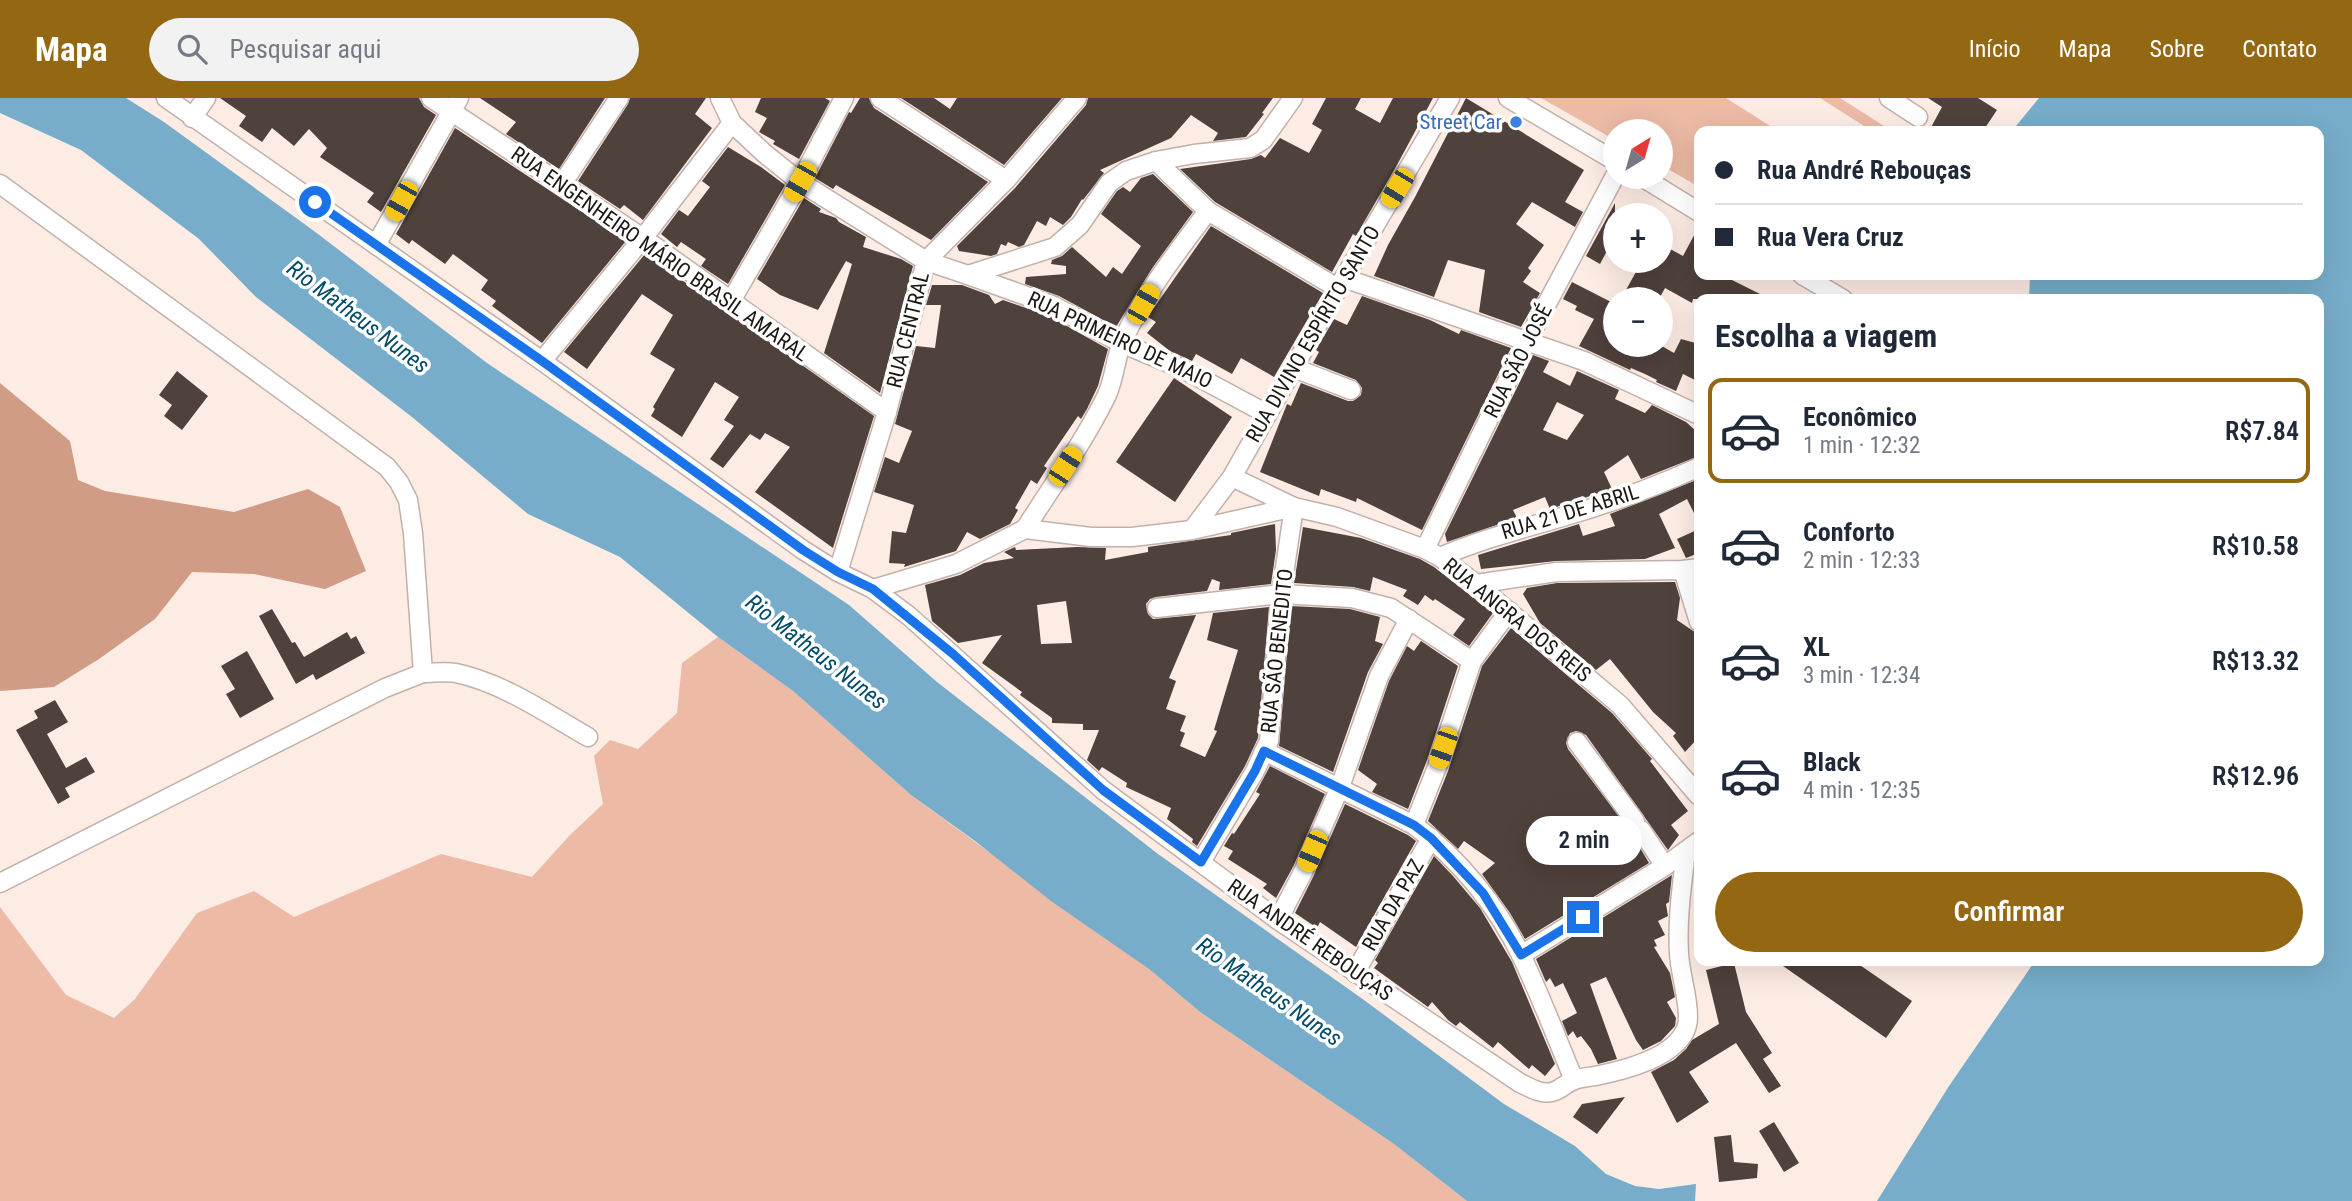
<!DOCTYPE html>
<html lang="pt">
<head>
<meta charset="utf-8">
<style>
  body { margin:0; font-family:"Roboto Condensed",sans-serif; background:#f2f2f3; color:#1f2937; height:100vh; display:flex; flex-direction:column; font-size:26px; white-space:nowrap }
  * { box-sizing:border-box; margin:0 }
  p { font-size:23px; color:#747a83 }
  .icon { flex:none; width:38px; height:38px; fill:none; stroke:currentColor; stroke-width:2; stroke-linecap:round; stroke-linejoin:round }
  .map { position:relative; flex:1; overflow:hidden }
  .sheet { position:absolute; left:1694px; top:196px; width:630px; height:672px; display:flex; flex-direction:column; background:#fff; border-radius:14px; box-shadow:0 7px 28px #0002 }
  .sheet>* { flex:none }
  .top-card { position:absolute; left:1694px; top:28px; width:630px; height:154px; border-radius:14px; box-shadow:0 7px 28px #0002; display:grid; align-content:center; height:154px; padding:0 21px; background:#fff }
  .needle { width:46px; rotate:37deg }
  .buttons { position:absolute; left:1603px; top:21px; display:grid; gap:14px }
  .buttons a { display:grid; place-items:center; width:70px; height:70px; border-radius:50%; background:#fff; box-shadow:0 7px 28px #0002; font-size:35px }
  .end { position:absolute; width:32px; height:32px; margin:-16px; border:9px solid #1a73e8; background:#fff; box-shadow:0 0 0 4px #fff }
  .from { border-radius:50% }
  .bubble { position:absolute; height:49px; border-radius:24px; background:#fff; box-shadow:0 7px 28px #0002; font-size:23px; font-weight:600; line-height:49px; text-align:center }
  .car { position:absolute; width:21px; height:42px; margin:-21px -10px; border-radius:9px; box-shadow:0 0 5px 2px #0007; background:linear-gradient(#f5c518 24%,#345 0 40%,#f5c518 0 76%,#345 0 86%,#f5c518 0) }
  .top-card b { display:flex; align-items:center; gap:24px; height:66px; font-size:26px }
  .top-card b+b { border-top:2px solid #e0e1e3 }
  .top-card i { width:18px; height:18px; background:#1f2937 }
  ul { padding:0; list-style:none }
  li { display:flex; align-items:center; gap:21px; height:105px; margin:0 14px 10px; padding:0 7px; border:4px solid transparent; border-radius:14px }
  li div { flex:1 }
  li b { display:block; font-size:26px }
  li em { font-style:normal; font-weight:600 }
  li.active { border-color:#946713 }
  li>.icon { width:63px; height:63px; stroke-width:1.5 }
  h2 { padding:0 21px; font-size:32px; line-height:84px }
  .primary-button { display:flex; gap:14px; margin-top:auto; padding:14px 21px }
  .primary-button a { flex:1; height:80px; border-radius:42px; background:#946713; color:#fff; font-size:28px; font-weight:600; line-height:80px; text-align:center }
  header { display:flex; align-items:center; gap:42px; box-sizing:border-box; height:98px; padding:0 35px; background:#946713; color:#fff }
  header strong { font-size:33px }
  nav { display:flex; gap:38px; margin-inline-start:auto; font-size:24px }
  .search { width:490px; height:63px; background:#f2f2f3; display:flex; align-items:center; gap:18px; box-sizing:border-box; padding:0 24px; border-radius:38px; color:#747a83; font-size:26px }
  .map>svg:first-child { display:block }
  .green { fill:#ecbaa5 }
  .forest { fill:#d09c85 }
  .water { fill:#77adca }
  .building { fill:#4f413b; fill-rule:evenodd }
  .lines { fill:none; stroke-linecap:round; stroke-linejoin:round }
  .minor-casing { stroke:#c1b1aa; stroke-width:21 }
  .minor { stroke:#fff; stroke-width:18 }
  .route { stroke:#1a73e8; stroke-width:9 }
  .shop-dot { fill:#3f7fe0; stroke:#fff; stroke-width:2.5 }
  .labels { text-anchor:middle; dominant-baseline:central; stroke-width:7; stroke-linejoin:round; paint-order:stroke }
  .shop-label { font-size:21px; fill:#366cbe; stroke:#fff; text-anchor:end }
  .street-label { font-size:21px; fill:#1c1613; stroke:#fff }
  .water-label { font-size:23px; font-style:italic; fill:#004c69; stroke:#fff }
</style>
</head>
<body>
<header>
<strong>Mapa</strong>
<div class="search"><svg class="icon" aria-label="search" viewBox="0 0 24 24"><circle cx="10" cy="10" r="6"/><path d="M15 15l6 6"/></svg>Pesquisar aqui</div>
<nav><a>Início</a><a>Mapa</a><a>Sobre</a><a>Contato</a></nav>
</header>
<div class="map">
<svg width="2352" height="1103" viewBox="0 0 2352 1103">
  <rect width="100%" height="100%" fill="#fdece4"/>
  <g class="green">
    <polygon points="1541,0 1726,0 1778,33 1699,33 1699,89 1661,67 1661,33 1615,33 1615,42"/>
    <polygon points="1820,0 1840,0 1892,33 1872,33"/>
    <polygon points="718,539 793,593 911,697 1149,871 1200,914 1394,1046 1467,1103 0,1103 0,809 66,897 114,920 135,901 197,815 254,793 294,819 441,756 532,779 569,738 603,706 594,658 610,642 638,651 677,615 682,565"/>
  </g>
  <polygon class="forest" points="0,285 70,343 78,382 105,393 234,414 308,391 340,409 366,473 325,491 254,476 192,474 155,521 99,561 54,589 0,593"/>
  <g class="water">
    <polygon points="0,0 126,0 164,24 314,133 487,265 849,507 937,584 1158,756 1364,902 1504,1006 1575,1048 1606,1076 1635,1088 1659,1091 1696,1086 1695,1103 1467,1103 1394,1046 1200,914 1149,871 1051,803 975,743 911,697 793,593 718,539 620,459 528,416 412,319 256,199 199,141 81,52 0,15"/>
    <polygon points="2039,0 2352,0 2352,1103 1877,1103 1949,988 2035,863 2319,863 2319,201 2029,201 2030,177 2319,177 2319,33 2012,33"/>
  </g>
  <g class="building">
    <polygon points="220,0 419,0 424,9 436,17 381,114 367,104 374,95 320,59 327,50 309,31 294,48 272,30 262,44 239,28 246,18"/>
    <polygon points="480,0 605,0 559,71 506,36 516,24"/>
    <polygon points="630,0 706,0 695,16 712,30 643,122 624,107 620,111 578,83 628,6"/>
    <polygon points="761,0 825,0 830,3 799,61 773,46 775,43 759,34 767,20 755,14"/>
    <polygon points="860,0 869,0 874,10 988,84 931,142 836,87 833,91 815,80 849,14 851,15"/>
    <polygon points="901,0 934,0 950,11 957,0 1062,0 1004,67"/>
    <polygon points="1088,0 1273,0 1262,15 1264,16 1246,39 1213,43 1218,35 1191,17 1171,40 1100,72 1104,75 1083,102 1082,101 1071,119 1063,127 1050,119 1046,128 1037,123 1024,147 1019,149 1008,144 1006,148 1001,146 997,156 991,158 959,153 957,148 1015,90 1086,7"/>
    <polygon points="1326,0 1361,0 1355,11 1380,25 1393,0 1433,0 1397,67 1356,138 1353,136 1332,174 1215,104 1180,71 1251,61 1261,57 1265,60 1280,40 1309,55 1322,32 1312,26"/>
    <polygon points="1466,0 1584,72 1565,104 1583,114 1575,129 1532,104 1516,126 1544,147 1528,170 1531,173 1523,184 1540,195 1521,229 1479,214 1485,172 1448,162 1434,199 1374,178 1388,147 1415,99"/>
    <polygon points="1928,0 1978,0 1997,12 1983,33 1929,33 1942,9"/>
    <polygon points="455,30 626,143 542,245 492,208 496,203 481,192 488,182 453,156 445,166 412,142 409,146 396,136"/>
    <polygon points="728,49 761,69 785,87 728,186 701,168 706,161 681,144 677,149 661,136 679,112 688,118 710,89 702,83"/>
    <polygon points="1153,76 1193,114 1153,169 1116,229 1059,198 1025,186 1026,179 1066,176 1066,168 1051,166 1052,162 1062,158 1072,149 1106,179 1113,169 1122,176 1141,148 1101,116 1117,93 1123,89 1130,94 1141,80"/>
    <polygon points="804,100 821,111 819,114 836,120 839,124 866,139 863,149 901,161 913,168 880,295 824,255 852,166 846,163 818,212 780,197 757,181"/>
    <polygon points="1615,105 1615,138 1600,166 1586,158"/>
    <polygon points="1211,128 1323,195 1274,279 1241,260 1232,276 1196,256 1192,263 1170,253 1147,235 1156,224 1148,219 1151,214"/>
    <polygon points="1699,128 1699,177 1722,177 1770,201 1693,201 1692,205 1665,190 1659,201 1621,201 1642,163 1661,163 1661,146 1683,158"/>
    <polygon points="645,156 874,318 833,450 755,394 790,349 765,335 760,342 750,336 723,370 710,361 734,328 724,322 739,299 715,284 682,339 651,318 655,311 653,309 675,271 650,256 673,217 642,196 587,271 564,254"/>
    <polygon points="1572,184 1615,206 1615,247 1660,247 1674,255 1681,241 1699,246 1699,284 1683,276 1676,293 1656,284 1657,282 1645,276 1631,270 1630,272 1579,248 1594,221 1575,212 1577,208 1563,201"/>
    <polygon points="932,187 962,187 989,197 995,206 1003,202 1049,218 1108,251 1098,288 1087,311 1081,321 1078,318 1044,368 1047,370 1037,386 1031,382 1015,410 1018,412 1010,426 980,441 967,434 956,453 904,469 905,466 889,465 892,433 906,435 914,407 874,394 885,359 899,365 912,333 895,326 916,248 935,250 941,207 926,207"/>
    <polygon points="1362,198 1430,222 1459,236 1461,232 1511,250 1422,432 1357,400 1356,404 1321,391 1319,398 1260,374 1287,306 1291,308 1301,285 1348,303 1353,303 1361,297 1362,290 1356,282 1313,265 1319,254 1316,252 1334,221 1347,227"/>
    <path d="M1533,257L1549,263L1543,274L1570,288L1577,273L1619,292L1615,301L1645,315L1652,307L1686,324L1696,333L1699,341V358L1641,381L1628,357L1604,374L1612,391L1550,411L1545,399L1513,412L1517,420L1447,444L1445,436ZM1557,304L1584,317L1567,342L1543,332Z"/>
    <polygon points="177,273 208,298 182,332 164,318 172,307 159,297"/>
    <polygon points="1174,280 1232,319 1175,404 1116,364"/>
    <polygon points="1699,381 1699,425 1687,401 1659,416 1675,450 1645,461 1556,463 1481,471 1478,457 1579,426 1583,438 1615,428 1610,416"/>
    <path d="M1275,426L1276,452L1271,486L1219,492L1220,484L1212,481L1207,493L1156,499L1150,501L1146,506L1148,516L1153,521L1196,517L1169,580L1176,583L1166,611L1186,618L1180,633L1185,635L1180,648L1205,659L1217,633L1214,632L1238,552L1207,542L1213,515L1269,509L1258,640L1245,668L1197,748L1192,744L1193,741L1167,721L1171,710L1126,689L1127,685L1102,669L1099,673L1087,662L1099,632H1083V626L1052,625V620L1020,597L1022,594L982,565L1002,537L958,545L932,523L925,487L960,477L984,465L1014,460L1004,454L1015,449L1016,452L1077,449L1106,450L1105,462L1148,454V449L1231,437V435ZM1066,503L1072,545L1041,546L1037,507Z"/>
    <polygon points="1303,429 1361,440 1420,461 1434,469 1493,515 1469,548 1453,537 1465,521 1435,501 1433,503 1425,497 1418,507 1403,498 1407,492 1373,479 1370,493 1353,489 1294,485"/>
    <polygon points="1699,431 1699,455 1686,460 1677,441"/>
    <polygon points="1675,484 1680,500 1677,522 1699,537 1699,639 1685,654 1673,638 1676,635 1653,614 1610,561 1596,572 1540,525 1523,496 1527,490 1557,485"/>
    <polygon points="1291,508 1350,511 1380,519 1375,543 1383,546 1368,574 1333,674 1279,648"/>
    <polygon points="272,511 292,545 295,544 304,559 347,534 351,541 356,538 365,555 316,582 313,576 296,586 259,518"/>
    <polygon points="1511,530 1612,615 1652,661 1650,663 1688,713 1671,727 1679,737 1668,752 1586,637 1576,633 1570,635 1566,645 1568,651 1630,733 1649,765 1525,841 1510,815 1482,776 1495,765 1464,743 1458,751 1428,723 1448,673 1482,568"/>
    <polygon points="1421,543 1458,568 1426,665 1408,711 1372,694 1377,686 1358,672 1389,583 1407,548 1414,553"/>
    <polygon points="247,553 274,601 240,620 226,596 235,591 221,568"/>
    <polygon points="55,602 68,624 47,636 66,670 86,659 95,674 65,690 70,699 58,706 16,632 38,620 34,613"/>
    <polygon points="1270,668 1325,696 1293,769 1276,800 1263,790 1267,786 1228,761 1233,753 1224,748 1232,735 1234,736 1260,696 1256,694"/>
    <polygon points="1345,706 1408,737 1416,743 1356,849 1320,824 1317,830 1295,815 1313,779"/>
    <polygon points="1434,758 1453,778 1480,810 1512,864 1555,966 1545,978 1532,967 1529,971 1498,944 1493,950 1460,924 1456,928 1448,922 1432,904 1428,909 1374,870 1378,865 1375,862"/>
    <polygon points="1672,777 1669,804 1666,806 1668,818 1658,823 1665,837 1654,842 1657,848 1654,849 1670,875 1675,899 1667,904 1676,920 1675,928 1661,943 1643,952 1636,942 1606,879 1590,886 1617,961 1598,966 1591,951 1581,938 1577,940 1573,933 1568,938 1562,923 1577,915 1563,885 1555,889 1550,880 1546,884 1536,861"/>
    <polygon points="1776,863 1854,863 1912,903 1886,940"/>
    <polygon points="1734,865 1746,914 1772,955 1763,961 1781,988 1769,995 1736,945 1689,974 1709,1004 1677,1025 1651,974 1674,962 1686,951 1692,942 1719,926 1706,872"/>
    <polygon points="1625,999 1597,1036 1573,1019 1582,1006"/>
    <polygon points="1774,1024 1799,1065 1784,1074 1759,1033"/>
    <polygon points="1731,1037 1734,1064 1758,1066 1757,1080 1719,1084 1714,1039"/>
  </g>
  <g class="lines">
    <g class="minor-casing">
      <g id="minor">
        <path d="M166,0L542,263L803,452L838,474L873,491L909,518L1103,692L1278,822L1520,985C1531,990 1543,998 1555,993C1562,990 1567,985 1574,982C1582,979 1592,979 1600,977C1629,971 1688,956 1688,919C1688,897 1680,876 1679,855C1677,820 1682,787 1686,753"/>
        <polyline points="431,0 643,140 887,314"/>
        <polyline points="720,0 732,25 764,55 800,84 926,163 968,177 1055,149 1080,127 1109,85 1126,73 1156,63 1194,56 1250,50 1263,42 1293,0"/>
        <polyline points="880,0 1006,82"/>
        <polyline points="1508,0 1615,63"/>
        <polyline points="1889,0 1918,19"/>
        <polyline points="192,20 206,0"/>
        <polyline points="1156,63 1208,113 1339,191"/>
        <polyline points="1642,79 1699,114"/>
        <polyline points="0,86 387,369 399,384 408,402 413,435 423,575 385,590 0,785"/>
        <polyline points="562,86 619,0"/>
        <polyline points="376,147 459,0"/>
        <polyline points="968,177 1054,208 1121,245 1183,271 1267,316"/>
        <polyline points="1802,177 1843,201"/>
        <polyline points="1344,180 1584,263 1699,317"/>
        <polyline points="731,203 800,84 844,0"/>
        <polyline points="542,263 643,140 732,25"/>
        <polyline points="1294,270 1351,292"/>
        <path d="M1025,431C1053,387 1083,345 1106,299C1115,281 1115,259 1123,242C1145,195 1177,154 1208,113"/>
        <polyline points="1192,432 1232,379 1344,180 1450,0"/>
        <polyline points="1425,451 1527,243 1615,78"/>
        <path d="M1440,459C1477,443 1514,433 1552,422C1602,408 1653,390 1699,369"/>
        <polyline points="1683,472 1699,524"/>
        <polyline points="838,474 887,314 926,163 1006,82 1077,0"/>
        <polyline points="1476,486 1556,474 1683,472 1699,470"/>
        <polyline points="873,491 956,466 1025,431 1091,439 1132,439 1192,432 1294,409 1337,419 1425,451 1440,459 1476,486 1620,607 1699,698"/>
        <polyline points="1157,510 1281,496 1352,500 1391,510 1472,563"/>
        <path d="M423,575C434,575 445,573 456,575C503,585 546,615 588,639"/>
        <polyline points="1577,644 1635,723"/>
        <path d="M1264,653L1414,727C1459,761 1497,807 1522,859C1541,899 1557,941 1574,982"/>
        <polyline points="1414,727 1437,669 1472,563 1509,513"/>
        <polyline points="1641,732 1665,768"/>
        <polyline points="1201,764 1255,673 1269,643 1281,496 1294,409 1232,379"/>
        <polyline points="1278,822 1303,774 1340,689 1379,578 1409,521"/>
        <polyline points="1521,857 1665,768 1699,743"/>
        <polyline points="1355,875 1431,740"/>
      </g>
    </g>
    <use href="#minor" class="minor"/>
  </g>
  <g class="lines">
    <polyline class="route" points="315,104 542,263 803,452 838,474 873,491 953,556 1103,692 1201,764 1255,673 1264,653 1414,727 1431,740 1483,795 1521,857 1583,819"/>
  </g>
  <circle class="shop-dot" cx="1516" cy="24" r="7"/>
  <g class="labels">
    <g class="shop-label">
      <text x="1502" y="24">Street Car</text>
    </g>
    <g class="street-label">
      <text transform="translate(660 156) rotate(35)">RUA ENGENHEIRO MÁRIO BRASIL AMARAL</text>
      <text transform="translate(908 232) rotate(-76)">RUA CENTRAL</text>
      <text transform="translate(1313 236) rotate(-60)">RUA DIVINO ESPÍRITO SANTO</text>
      <text transform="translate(1120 242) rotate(25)">RUA PRIMEIRO DE MAIO</text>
      <text transform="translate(1518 263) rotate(-63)">RUA SÃO JOSÉ</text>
      <text transform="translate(1570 414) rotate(-17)">RUA 21 DE ABRIL</text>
      <text transform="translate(1517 522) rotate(39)">RUA ANGRA DOS REIS</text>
      <text transform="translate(1277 553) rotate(-84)">RUA SÃO BENEDITO</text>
      <text transform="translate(1393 807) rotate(-60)">RUA DA PAZ</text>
      <text transform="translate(1310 842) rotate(35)">RUA ANDRÉ REBOUÇAS</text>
    </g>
    <g class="water-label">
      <text transform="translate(358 219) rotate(37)">Rio Matheus Nunes</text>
      <text transform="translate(816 554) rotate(38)">Rio Matheus Nunes</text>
      <text transform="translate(1269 894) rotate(35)">Rio Matheus Nunes</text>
    </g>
  </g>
</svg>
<div class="buttons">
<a><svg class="needle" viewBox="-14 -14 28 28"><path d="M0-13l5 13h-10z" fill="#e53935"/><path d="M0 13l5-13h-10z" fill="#747a83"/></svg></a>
<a>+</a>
<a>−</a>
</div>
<i class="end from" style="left:315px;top:104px"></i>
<i class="end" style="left:1583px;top:819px"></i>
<div class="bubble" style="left:1526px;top:718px;width:116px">2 min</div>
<i class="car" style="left:800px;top:84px;rotate:210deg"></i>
<i class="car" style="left:1397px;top:90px;rotate:211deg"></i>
<i class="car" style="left:401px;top:103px;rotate:209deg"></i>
<i class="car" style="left:1143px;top:206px;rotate:29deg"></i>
<i class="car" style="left:1065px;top:368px;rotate:33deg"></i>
<i class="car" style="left:1443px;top:650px;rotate:199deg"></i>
<i class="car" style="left:1312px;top:753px;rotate:203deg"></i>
<div class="top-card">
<b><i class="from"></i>Rua André Rebouças</b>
<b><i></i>Rua Vera Cruz</b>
</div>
<section class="sheet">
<h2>Escolha a viagem</h2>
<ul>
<li class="active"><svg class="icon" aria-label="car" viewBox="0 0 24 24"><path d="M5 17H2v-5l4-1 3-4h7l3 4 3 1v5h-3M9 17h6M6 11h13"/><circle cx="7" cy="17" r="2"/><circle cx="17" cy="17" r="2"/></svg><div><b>Econômico</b><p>1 min · 12:32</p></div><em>R$7.84</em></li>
<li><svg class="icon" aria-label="car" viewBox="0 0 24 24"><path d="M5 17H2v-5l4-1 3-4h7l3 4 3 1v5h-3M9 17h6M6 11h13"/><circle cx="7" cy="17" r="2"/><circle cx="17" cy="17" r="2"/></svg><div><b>Conforto</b><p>2 min · 12:33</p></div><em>R$10.58</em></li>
<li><svg class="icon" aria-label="car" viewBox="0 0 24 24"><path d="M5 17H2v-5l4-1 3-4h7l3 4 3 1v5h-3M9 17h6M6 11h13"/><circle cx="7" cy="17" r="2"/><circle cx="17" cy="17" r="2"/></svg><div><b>XL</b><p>3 min · 12:34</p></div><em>R$13.32</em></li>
<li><svg class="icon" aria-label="car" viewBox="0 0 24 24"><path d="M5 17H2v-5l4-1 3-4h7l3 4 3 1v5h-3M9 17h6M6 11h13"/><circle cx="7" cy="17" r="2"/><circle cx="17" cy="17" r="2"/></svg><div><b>Black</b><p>4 min · 12:35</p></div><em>R$12.96</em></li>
</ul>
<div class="primary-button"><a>Confirmar</a></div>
</section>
</div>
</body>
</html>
